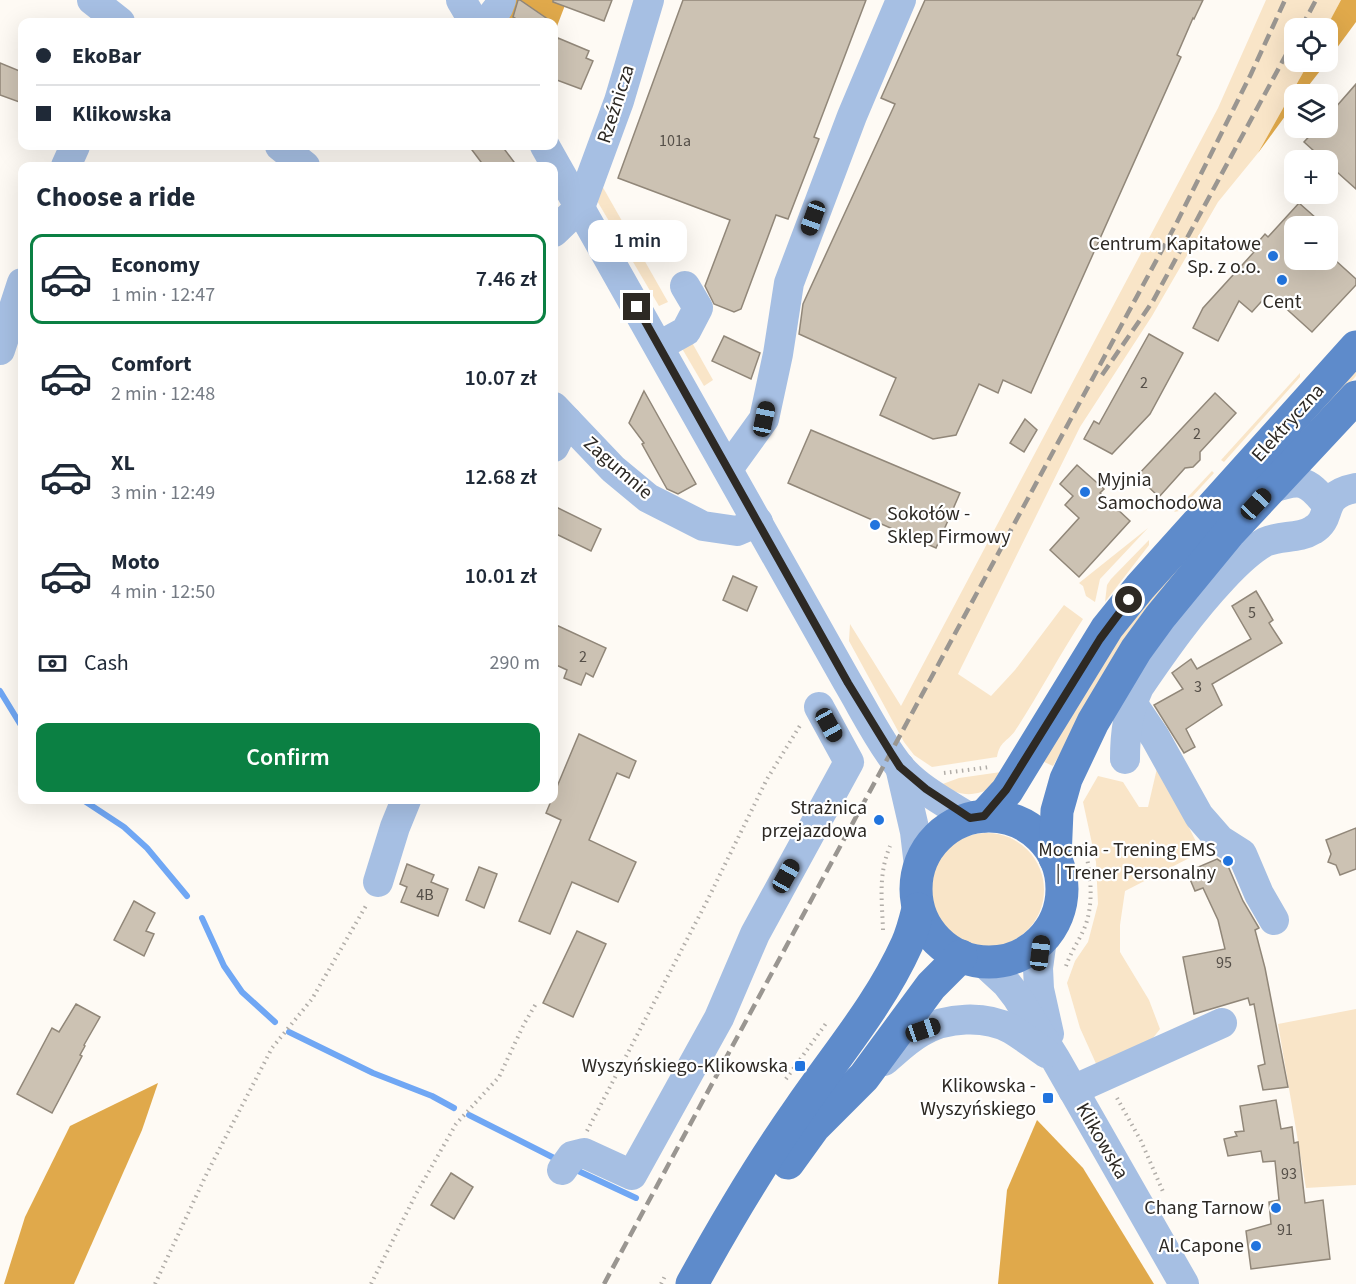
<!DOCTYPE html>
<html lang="en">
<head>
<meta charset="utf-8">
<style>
  body { margin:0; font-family:"Source Sans 3",sans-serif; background:#f6f6f7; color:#1f2937; height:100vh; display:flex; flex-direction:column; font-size:22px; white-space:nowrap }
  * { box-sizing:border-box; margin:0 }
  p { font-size:20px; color:#747a83 }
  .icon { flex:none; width:33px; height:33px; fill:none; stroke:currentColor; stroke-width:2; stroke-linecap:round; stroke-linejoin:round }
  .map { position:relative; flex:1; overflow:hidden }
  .details { position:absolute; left:18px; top:162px; width:540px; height:642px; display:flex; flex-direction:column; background:#fff; border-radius:12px; box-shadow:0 6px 24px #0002 }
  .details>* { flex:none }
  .top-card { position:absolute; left:18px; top:18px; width:540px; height:132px; border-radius:12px; box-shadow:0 6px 24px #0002; display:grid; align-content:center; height:132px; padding:0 18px; background:#fff }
  .controls { position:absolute; left:1284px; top:18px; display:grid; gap:12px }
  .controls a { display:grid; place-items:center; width:54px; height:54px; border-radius:12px; background:#fff; box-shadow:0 6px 24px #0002; font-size:30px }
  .end { position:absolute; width:27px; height:27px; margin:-14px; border:8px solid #2d2924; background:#fff; box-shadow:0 0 0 3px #fff }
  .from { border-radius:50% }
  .bubble { position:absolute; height:42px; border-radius:12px; background:#fff; box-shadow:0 6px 24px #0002; font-size:20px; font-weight:600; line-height:42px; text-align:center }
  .car { position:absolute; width:18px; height:36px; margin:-18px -9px; border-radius:8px; box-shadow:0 0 4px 2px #0007; background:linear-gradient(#222 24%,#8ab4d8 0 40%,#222 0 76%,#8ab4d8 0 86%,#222 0) }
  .top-card b { display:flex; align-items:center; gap:21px; height:57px; font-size:22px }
  .top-card b+b { border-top:2px solid #e0e1e3 }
  .top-card i { width:15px; height:15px; background:#1f2937 }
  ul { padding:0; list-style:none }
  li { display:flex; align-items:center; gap:18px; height:90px; margin:0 12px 9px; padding:0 6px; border:3px solid transparent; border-radius:12px }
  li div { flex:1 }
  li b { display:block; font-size:22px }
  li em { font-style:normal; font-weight:600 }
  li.selected { border-color:#0b8043 }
  li>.icon { width:54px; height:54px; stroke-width:1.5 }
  h2 { padding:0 18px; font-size:27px; line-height:72px }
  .pay { display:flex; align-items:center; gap:15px; height:66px; padding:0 18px; font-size:22px }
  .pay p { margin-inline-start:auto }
  .button { display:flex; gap:12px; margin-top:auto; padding:12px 18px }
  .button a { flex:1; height:69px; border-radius:12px; background:#0b8043; color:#fff; font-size:24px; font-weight:600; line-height:69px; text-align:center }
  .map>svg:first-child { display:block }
  .green { fill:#f9e5c8 }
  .forest { fill:#e0a94b }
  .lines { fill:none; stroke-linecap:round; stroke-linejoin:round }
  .stream { stroke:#70a7f4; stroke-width:6 }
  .building { fill:#ccc2b3; stroke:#918779; stroke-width:1.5 }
  .path { stroke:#b1ada8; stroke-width:4; stroke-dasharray:1.5 4.5; stroke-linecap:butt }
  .minor { stroke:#a6bfe3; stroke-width:30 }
  .major { stroke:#5e8bcb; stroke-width:33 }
  .rail { stroke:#9a9691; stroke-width:4.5; stroke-dasharray:12 6; stroke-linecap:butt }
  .route { stroke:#2d2924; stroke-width:8 }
  .poi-dot { fill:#2174de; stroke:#fff; stroke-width:2 }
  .labels { text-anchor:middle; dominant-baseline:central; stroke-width:4.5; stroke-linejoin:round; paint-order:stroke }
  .number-label { font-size:16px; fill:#554f48 }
  .street-label { font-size:20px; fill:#2d2924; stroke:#fff }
  .poi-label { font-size:20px; fill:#2d2924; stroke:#fff; text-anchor:end }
</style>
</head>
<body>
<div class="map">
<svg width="1356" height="1284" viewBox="0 0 1356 1284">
  <rect width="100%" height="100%" fill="#fefaf4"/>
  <g class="green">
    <path d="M1266,0H1341L1326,28H1294V62H1309L1258,153L1218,202L1152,316L1080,427L958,674L991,696L1015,670L1064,605L1083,619C1059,656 1039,694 1015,731C1007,742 1000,741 997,757L932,767L914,755L904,742L849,641L850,624L901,706L1218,108Z"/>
    <polygon points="601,184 668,302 659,306 596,199"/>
    <polygon points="690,339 713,380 704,386 680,345"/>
    <polygon points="1356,359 1356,376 1241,503 1095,693 1053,766 1042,761 1138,609"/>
    <polygon points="1300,373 1300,377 1224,462 1221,460"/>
    <polygon points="1212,471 1214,473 1179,511 1174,512"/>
    <polygon points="1148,528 1100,579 1095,602 1086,596 1083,586 1079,583"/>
    <polygon points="1149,540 1149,545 1105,602 1107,585 1111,579"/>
    <polygon points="1158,764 1201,852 1125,891 1120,925 1120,952 1149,1000 1160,1029 1143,1051 1098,1068 1080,1028 1067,983 1075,961 1088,942 1098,904 1096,862 1083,802 1098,776 1123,782 1139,807 1148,807"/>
    <path d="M1001,772L996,786C974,797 962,797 940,785L959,778Z"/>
    <circle cx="987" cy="890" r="57"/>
    <polygon points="1356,1009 1356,1185 1306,1188 1278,1024"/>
  </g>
  <g class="forest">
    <polygon points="507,0 567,0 554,34 554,22 499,22"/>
    <polygon points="1341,0 1356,0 1356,22 1328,60 1326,28"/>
    <polygon points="1309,62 1327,62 1302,94 1294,94 1294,104 1258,153"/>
    <polygon points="158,1083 142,1130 74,1284 4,1284 25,1217 70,1126"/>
    <polygon points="1037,1120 1083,1168 1154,1284 998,1284 1007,1190"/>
  </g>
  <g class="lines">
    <g class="stream">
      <polyline points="0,691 22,727"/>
      <polyline points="83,800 124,827 147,848 187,896"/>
      <polyline points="202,918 224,966 242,992 275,1022"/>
      <polyline points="289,1032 373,1073 432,1096 454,1108"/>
      <polyline points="469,1115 560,1161"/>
      <polyline points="574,1169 636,1198"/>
    </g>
  </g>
  <g class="building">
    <polygon points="518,0 520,0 552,22 521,22 513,17"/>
    <polygon points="553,0 612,0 604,21 553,2"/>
    <polygon points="683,0 866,0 814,137 819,139 788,219 776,215 741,309 734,312 714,304 705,286 730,220 618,178"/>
    <polygon points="925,0 1203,0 1194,19 1193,18 1177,55 1181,57 1031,393 1003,380 998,393 979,384 956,435 933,439 880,415 896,378 799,334 803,304 895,104 881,98"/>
    <polygon points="558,38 589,51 586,58 593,61 581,89 554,79 554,49"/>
    <polygon points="0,63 22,72 22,103 0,95"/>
    <polygon points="1356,84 1356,189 1328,164 1328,160 1324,160 1304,142 1317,128 1328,128 1328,116"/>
    <polygon points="469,146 502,146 517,166 484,166"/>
    <polygon points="1299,203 1325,226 1294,226 1294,260 1335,260 1356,279 1356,285 1312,332 1269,293 1252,312 1239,301 1218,341 1193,328 1203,308 1254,252 1251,250 1265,234 1268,237"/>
    <polygon points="1149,334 1183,353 1150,414 1112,454 1084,439 1094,421 1099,424"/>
    <polygon points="724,336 760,353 751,379 712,361"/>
    <polygon points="644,391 696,484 678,494 667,489 642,444 644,443 629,423"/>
    <polygon points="1215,393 1236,413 1200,452 1200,460 1193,467 1185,468 1159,497 1137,476"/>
    <polygon points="1025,419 1037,430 1024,452 1010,443"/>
    <polygon points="811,430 960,493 936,548 788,483"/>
    <polygon points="1077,465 1104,489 1100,493 1130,521 1079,577 1050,550 1079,518 1065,505 1073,496 1060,484"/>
    <polygon points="554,506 601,529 591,551 554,533"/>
    <polygon points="733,576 757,587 747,611 723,600"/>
    <polygon points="1256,591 1273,620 1269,623 1282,643 1212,684 1222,705 1186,729 1195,747 1184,753 1154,705 1183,689 1172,673 1191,659 1197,669 1251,639 1232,606"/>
    <polygon points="554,624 606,648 593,677 586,673 581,685 564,678 567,670 554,664"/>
    <polygon points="579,734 636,761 629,778 617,773 589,840 636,862 618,902 572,882 550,934 519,921 561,820 546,813"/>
    <polygon points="1356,828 1356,869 1340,875 1336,865 1328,862 1331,854 1326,840"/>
    <polygon points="1217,859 1228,866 1243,901 1259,928 1255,930 1265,968 1288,1087 1263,1090 1258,1066 1265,1064 1254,1004 1250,1005 1248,998 1194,1014 1183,957 1225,949 1218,920 1203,888 1195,891 1187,872"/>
    <polygon points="407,864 434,875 431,882 448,889 438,916 401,902 407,887 400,884"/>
    <polygon points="479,867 497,874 484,908 466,900"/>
    <polygon points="134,901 155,913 146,931 154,934 144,956 114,940"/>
    <polygon points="577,931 606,944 573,1017 543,1003"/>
    <polygon points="76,1004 100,1017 84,1045 85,1046 80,1055 82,1056 52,1113 17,1094 52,1028 59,1032"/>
    <polygon points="1276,1100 1281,1129 1292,1127 1294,1143 1298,1142 1305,1203 1323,1200 1330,1259 1251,1269 1246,1231 1271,1224 1269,1202 1279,1200 1275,1161 1263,1162 1261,1151 1228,1156 1224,1139 1237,1136 1235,1132 1244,1131 1240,1106"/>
    <polygon points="451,1173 473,1187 454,1219 431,1205"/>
  </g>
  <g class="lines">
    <g class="path">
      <polyline points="944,773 990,767"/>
      <path d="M883,930C882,900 878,875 890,846"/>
      <path d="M1066,966C1071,951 1081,938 1086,924C1095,896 1089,869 1084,841"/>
      <polyline points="786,1079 827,1022"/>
      <polyline points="1117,1098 1141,1141 1164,1194"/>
      <polyline points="587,1131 706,903 767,779 801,724"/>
      <polyline points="155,1284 207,1173 272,1048 312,999 367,904"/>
      <polyline points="371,1284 416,1194 456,1124 499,1077 524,1024 537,1002"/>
      <polyline points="661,1284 666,1274"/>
    </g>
    <g class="minor">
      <polyline points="92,0 120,22"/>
      <polyline points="461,0 474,22"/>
      <polyline points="487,22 498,8 501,0"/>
      <polyline points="280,146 305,166"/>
      <path d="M545,146L848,683C864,710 879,741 899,766C917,788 946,803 970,818"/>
      <polyline points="66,166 75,146"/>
      <polyline points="554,232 580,207 619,101 649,0"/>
      <polyline points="659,346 686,331 698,308 685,286"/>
      <polyline points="0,350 22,283"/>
      <polyline points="554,407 613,469 648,498 703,526 737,531 758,522"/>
      <polyline points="554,447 567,421"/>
      <polyline points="728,469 764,419 778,354 789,283 852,116 901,0"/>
      <path d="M1269,489C1300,479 1306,478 1327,505"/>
      <polyline points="1132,703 1155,737 1199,816 1220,840 1242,854 1259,894 1274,920"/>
      <path d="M1125,759C1125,733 1128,711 1139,687C1165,649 1191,612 1223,578C1235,565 1249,551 1265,542C1280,535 1299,539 1313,530C1335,517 1316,496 1356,488"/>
      <polyline points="900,767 915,832 919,866"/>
      <polyline points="378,882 395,827 406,800"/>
      <polyline points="1042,939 1038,968 1039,989 1049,1034"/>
      <polyline points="982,961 1007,984 1017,997 1056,1060 1184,1284"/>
      <path d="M884,1061C896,1051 907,1040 921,1032C946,1017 985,1015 1011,1029C1023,1036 1034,1045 1046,1053"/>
      <polyline points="1073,1090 1222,1023"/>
      <polyline points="562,1170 572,1156 584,1153 632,1175 719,1018 755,934 849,762 819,707"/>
    </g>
    <g class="major">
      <polyline points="984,816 1007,791 1107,628 1140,587 1356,347"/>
      <circle cx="989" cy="889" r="73"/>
      <polyline points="1055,858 1057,811 1066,779 1093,722 1136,650 1160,617 1229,533 1356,397"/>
      <polyline points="788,1163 814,1127 864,1077 931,986 961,956"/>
      <path d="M692,1284C726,1222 759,1166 800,1108C837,1054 880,1004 907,944C912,933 915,921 918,909"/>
    </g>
    <g class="rail">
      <polyline points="1301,28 1316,0"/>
      <polyline points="1102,375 1153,301 1294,40"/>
      <polyline points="604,1284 1176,224 1251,74 1285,0"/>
    </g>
  </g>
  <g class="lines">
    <polyline class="route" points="637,307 848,683 891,753 900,767 926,789 970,818 984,816 1006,790 1100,639 1129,600"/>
  </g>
  <g class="poi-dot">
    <circle cx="1273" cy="256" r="6"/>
    <circle cx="1282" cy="280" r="6"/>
    <circle cx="1085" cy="492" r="6"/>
    <circle cx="875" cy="525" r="6"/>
    <circle cx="879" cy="820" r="6"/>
    <circle cx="1228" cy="861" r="6"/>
    <rect x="794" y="1060" width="12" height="12" rx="3"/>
    <rect x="1042" y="1092" width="12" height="12" rx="3"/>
    <circle cx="1276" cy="1208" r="6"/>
    <circle cx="1256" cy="1246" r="6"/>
  </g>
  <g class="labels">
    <g class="number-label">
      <text x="675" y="141">101a</text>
      <text x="1144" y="383">2</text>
      <text x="1197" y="434">2</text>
      <text x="1252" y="613">5</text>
      <text x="583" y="657">2</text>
      <text x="1198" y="687">3</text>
      <text x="425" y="895">4B</text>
      <text x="1224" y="963">95</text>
      <text x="1289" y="1174">93</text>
      <text x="1285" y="1230">91</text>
    </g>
    <g class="street-label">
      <text transform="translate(616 104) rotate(-72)">Rzeźnicza</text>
      <text transform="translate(1288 423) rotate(-48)">Elektryczna</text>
      <text transform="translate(618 468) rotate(41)">Zagumnie</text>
      <text transform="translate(1102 1141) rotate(60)">Klikowska</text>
    </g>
    <g class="poi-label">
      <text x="1261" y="244">Centrum Kapitałowe<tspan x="1261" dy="23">Sp. z o.o.</tspan></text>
      <text x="1282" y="302" text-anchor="middle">Cent</text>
      <text x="1097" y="480" text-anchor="start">Myjnia<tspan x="1097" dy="23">Samochodowa</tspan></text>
      <text x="887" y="514" text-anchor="start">Sokołów -<tspan x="887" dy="23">Sklep Firmowy</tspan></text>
      <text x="867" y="808">Strażnica<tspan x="867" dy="23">przejazdowa</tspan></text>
      <text x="1216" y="850">Mocnia - Trening EMS<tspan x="1216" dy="23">| Trener Personalny</tspan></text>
      <text x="788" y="1066">Wyszyńskiego-Klikowska</text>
      <text x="1036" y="1086">Klikowska -<tspan x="1036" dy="23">Wyszyńskiego</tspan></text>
      <text x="1264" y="1208">Chang Tarnow</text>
      <text x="1244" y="1246">Al.Capone</text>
    </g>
  </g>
</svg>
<div class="controls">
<a><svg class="icon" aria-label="locate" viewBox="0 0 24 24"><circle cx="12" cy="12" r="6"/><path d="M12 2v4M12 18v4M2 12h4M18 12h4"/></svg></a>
<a><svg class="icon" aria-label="layers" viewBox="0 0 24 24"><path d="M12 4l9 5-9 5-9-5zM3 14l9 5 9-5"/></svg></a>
<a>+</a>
<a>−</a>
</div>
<i class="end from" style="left:1129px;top:600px"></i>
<i class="end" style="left:637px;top:307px"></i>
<div class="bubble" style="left:588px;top:220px;width:99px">1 min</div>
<i class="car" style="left:813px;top:218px;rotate:200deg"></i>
<i class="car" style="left:764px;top:419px;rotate:12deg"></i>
<i class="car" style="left:1256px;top:504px;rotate:43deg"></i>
<i class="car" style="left:829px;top:725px;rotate:151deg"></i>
<i class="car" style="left:786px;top:876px;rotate:29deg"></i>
<i class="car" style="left:1040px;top:953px;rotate:7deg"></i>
<i class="car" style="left:923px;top:1030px;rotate:71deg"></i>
<div class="top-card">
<b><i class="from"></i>EkoBar</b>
<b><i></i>Klikowska</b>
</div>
<section class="details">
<h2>Choose a ride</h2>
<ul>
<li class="selected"><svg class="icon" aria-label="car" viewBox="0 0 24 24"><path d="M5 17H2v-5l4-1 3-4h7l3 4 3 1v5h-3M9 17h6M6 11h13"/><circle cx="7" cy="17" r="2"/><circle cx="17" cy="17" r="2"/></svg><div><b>Economy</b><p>1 min · 12:47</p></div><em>7.46 zł</em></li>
<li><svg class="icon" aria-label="car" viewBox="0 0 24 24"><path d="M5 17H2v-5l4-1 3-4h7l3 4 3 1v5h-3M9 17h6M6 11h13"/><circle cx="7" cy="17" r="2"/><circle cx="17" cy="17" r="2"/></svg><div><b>Comfort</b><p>2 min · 12:48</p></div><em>10.07 zł</em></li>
<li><svg class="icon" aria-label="car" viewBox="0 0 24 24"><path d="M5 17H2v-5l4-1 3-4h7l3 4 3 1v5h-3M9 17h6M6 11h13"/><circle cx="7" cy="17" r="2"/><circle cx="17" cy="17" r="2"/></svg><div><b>XL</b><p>3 min · 12:49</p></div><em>12.68 zł</em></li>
<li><svg class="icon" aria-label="car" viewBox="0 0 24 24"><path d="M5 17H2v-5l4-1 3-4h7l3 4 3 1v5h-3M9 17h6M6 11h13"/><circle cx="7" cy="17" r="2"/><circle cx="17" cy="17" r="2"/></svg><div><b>Moto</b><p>4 min · 12:50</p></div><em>10.01 zł</em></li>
</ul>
<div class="pay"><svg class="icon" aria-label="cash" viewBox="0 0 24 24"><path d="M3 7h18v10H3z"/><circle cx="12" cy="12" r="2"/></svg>Cash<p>290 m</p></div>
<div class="button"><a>Confirm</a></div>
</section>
</div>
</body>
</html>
